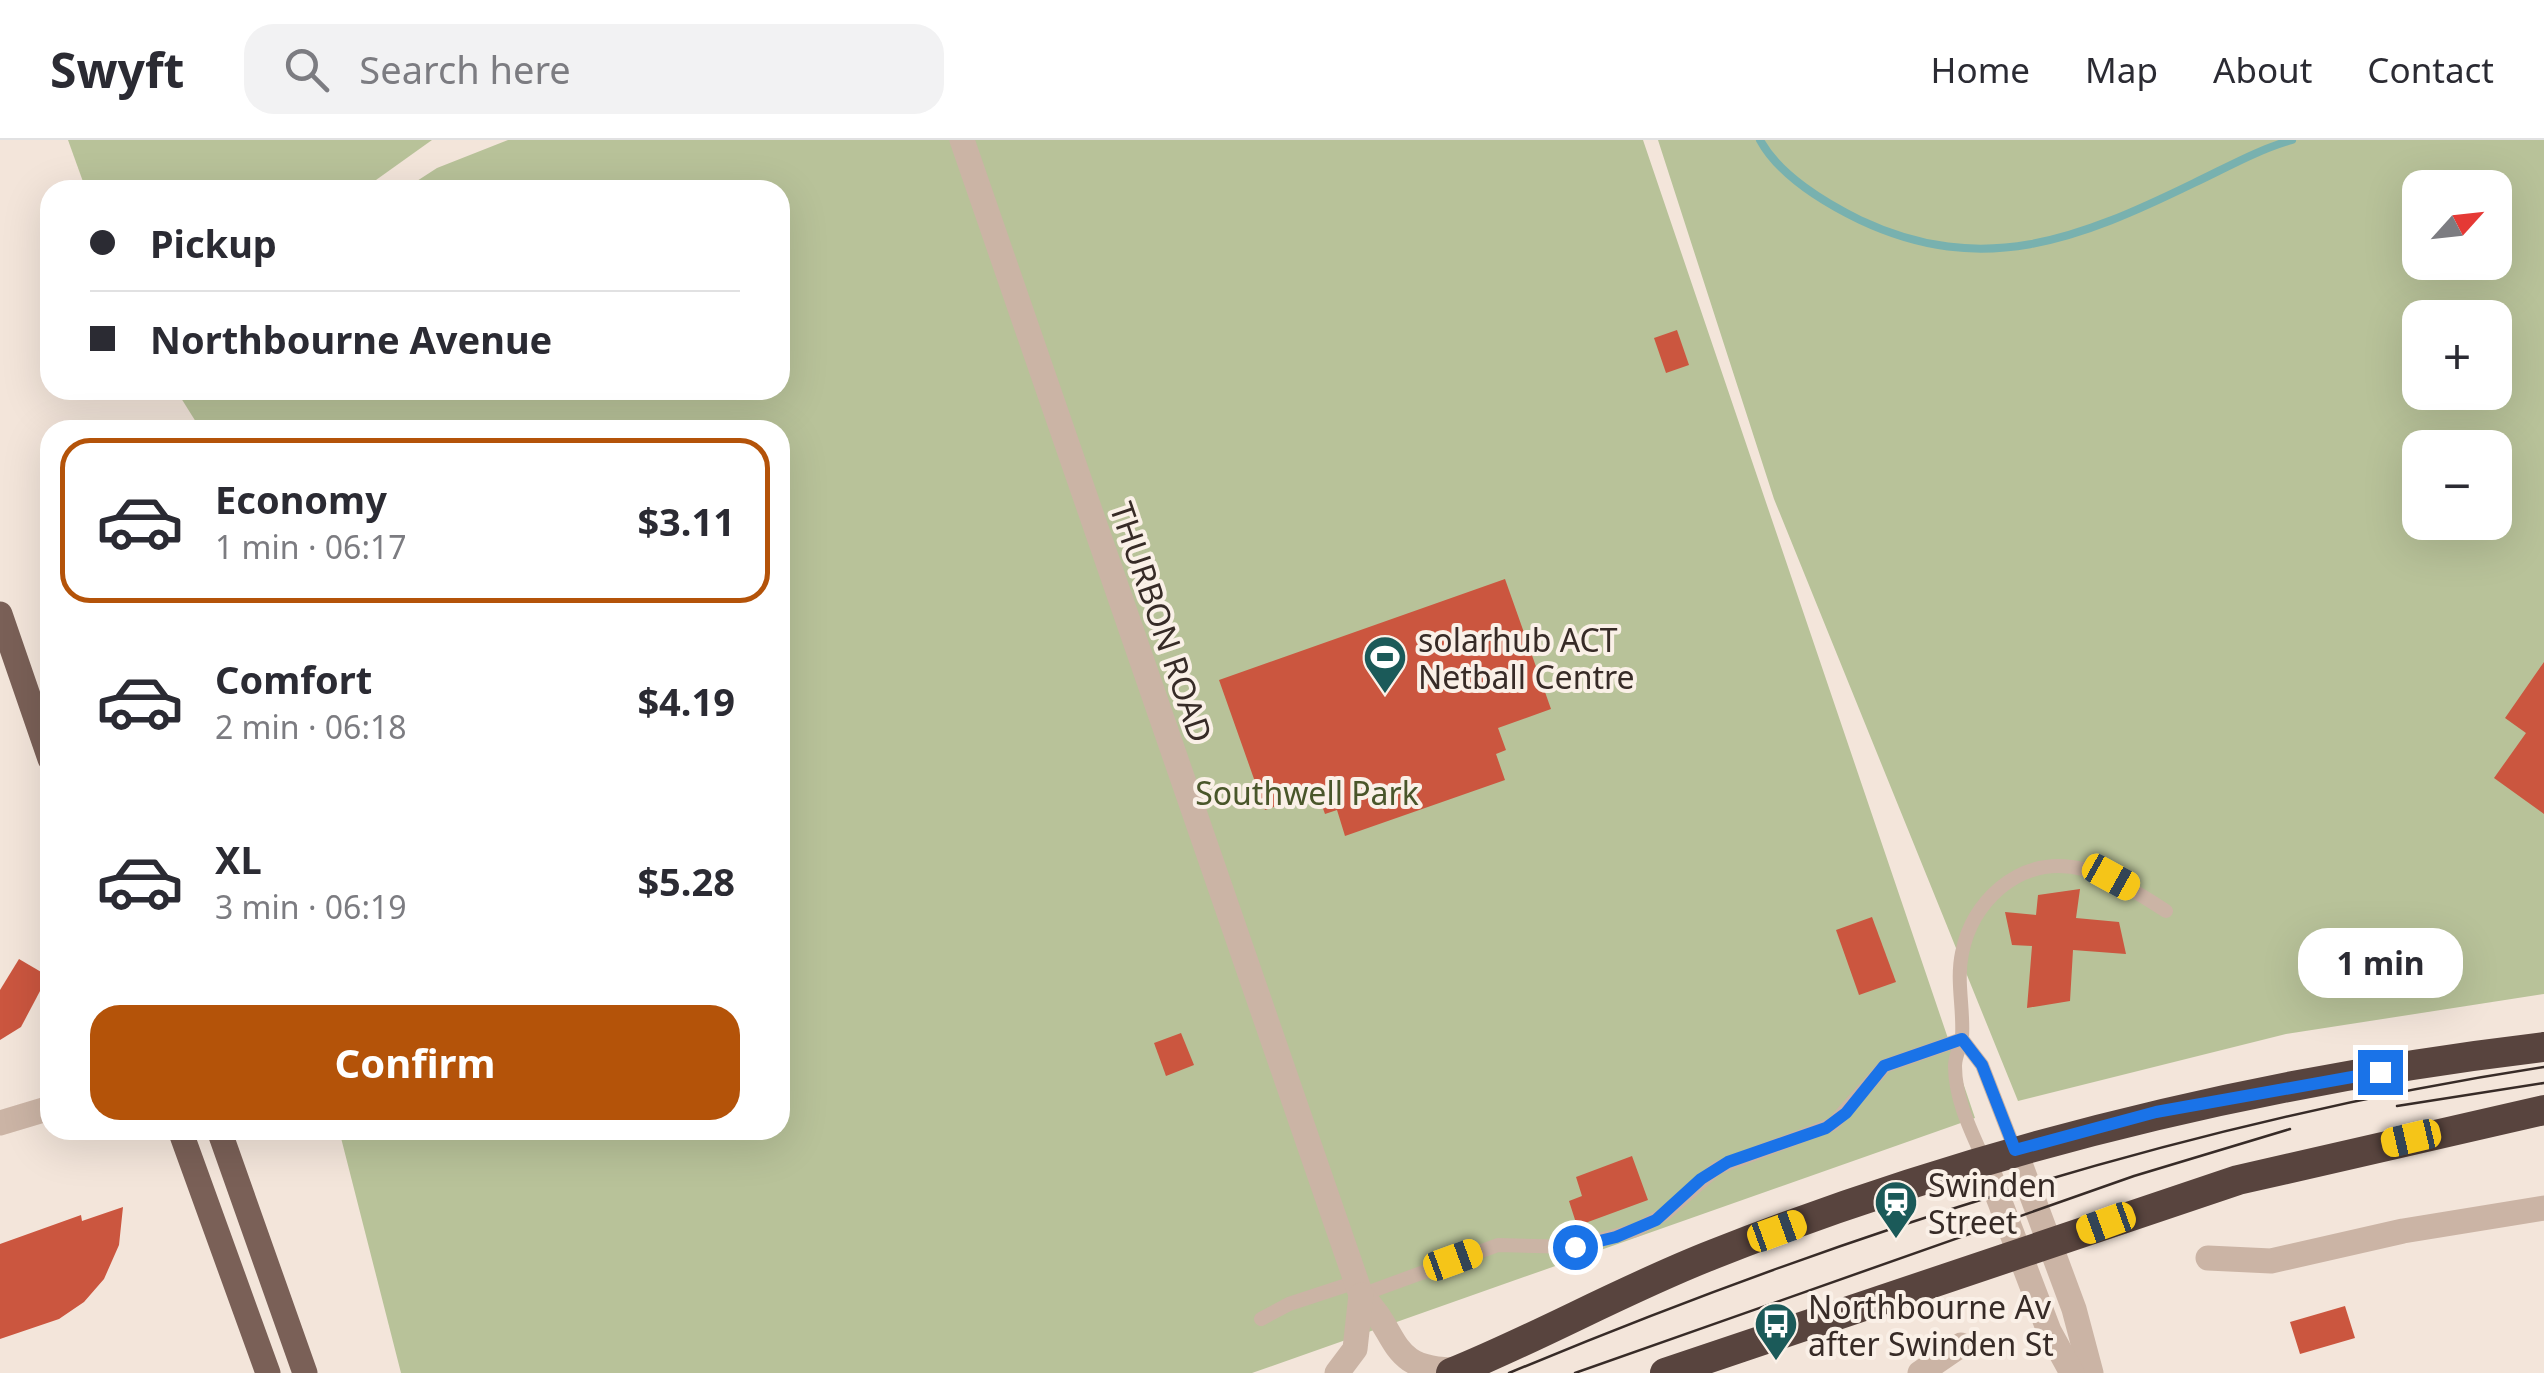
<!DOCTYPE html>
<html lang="en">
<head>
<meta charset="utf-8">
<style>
  body { margin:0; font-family:"Noto Sans",sans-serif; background:#f2f2f3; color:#2b2b33; height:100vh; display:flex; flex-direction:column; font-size:38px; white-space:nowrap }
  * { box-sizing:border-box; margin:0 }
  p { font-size:32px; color:#7c7c81 }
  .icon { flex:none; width:55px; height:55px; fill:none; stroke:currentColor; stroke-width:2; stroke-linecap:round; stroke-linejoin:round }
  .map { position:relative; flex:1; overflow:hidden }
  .drawer { position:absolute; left:40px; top:280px; width:750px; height:720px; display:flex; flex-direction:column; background:#fff; border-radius:30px; box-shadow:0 10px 40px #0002 }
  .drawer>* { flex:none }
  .banner { position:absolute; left:40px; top:40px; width:750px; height:220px; border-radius:30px; box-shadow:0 10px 40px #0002; display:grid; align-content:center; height:220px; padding:0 50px; background:#fff }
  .needle { width:65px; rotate:63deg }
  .fabs { position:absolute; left:2402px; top:30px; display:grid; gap:20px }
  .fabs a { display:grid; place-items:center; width:110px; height:110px; border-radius:20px; background:#fff; box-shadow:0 10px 40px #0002; font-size:50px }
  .end { position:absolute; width:45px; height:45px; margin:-22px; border:12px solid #1a73e8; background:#fff; box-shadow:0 0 0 5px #fff }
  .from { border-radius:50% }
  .bubble { position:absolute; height:70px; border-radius:30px; background:#fff; box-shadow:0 10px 40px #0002; font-size:32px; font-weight:700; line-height:70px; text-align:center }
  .car { position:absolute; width:30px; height:60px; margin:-30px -15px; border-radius:12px; box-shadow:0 0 8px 2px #0007; background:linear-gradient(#f5c518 24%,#345 0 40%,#f5c518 0 76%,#345 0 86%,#f5c518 0) }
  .banner b { display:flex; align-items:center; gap:35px; height:95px; font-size:38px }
  .banner b+b { border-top:2px solid #e1e1e2 }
  .banner i { width:25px; height:25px; background:#2b2b33 }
  ul { padding:18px 0 0; list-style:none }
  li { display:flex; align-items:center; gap:30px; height:165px; margin:0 20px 15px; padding:0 30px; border:5px solid transparent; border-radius:30px }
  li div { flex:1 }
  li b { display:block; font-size:38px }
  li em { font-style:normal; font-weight:700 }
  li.selected { border-color:#b45309 }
  li>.icon { width:90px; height:90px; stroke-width:1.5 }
  .action { display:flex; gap:20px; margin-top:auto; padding:20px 50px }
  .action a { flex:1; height:115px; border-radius:30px; background:#b45309; color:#fff; font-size:40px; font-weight:700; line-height:115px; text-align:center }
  header { display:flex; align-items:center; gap:60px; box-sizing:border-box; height:140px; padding:0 50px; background:#fff; border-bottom:2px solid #e1e1e2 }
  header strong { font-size:48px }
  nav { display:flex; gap:55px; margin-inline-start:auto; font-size:35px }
  .search { width:700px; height:90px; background:#f2f2f3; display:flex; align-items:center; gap:25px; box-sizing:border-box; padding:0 35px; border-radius:30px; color:#7c7c81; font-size:38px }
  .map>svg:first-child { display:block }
  .green { fill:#b8c299; fill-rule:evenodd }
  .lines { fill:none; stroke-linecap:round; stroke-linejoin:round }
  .stream { stroke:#78b1af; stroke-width:8 }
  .building { fill:#cb563f }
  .lane { stroke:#cbb4a5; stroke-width:14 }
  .street { stroke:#cbb4a5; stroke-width:25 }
  .primary { stroke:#7a6057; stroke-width:25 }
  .highway { stroke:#58443e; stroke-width:30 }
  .tram { stroke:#372b27; stroke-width:2.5 }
  .route { stroke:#1a73e8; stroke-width:12 }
  .labels { text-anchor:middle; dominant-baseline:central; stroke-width:8; stroke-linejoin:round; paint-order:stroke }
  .street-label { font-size:32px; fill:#372b27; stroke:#faf0e7 }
  .poi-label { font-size:32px; fill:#372b27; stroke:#faf0e7; text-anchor:start }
  .park-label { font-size:32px; fill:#49562a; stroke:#faf0e7 }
</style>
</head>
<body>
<header>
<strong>Swyft</strong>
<div class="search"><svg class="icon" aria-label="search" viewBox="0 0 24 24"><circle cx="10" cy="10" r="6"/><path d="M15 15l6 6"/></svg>Search here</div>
<nav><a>Home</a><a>Map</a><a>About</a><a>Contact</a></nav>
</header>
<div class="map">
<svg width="2544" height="1233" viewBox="0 0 2544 1233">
  <rect width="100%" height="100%" fill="#f3e5da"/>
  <g class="green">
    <polygon points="68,0 432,0 362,50 86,50"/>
    <polygon points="508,0 1643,0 1975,978 1252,1233 401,1233 339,990 780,990 780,290 201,290 176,250 780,250 780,50 403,50 437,28"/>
    <path d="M1658,0H2544V854L2286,894L2018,961L1774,359ZM2420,48H2495V122H2420ZM2420,178H2495V252H2420ZM2420,308H2495V382H2420Z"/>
  </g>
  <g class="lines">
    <path class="stream" d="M1760,0C1779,35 1825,63 1860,80C1983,138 2079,99 2194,43C2226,28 2257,10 2292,0"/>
  </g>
  <g class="building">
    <polygon points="1677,190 1689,225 1666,233 1654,198"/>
    <polygon points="1505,439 1551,569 1498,588 1506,610 1496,614 1505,640 1345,696 1337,670 1325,674 1317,652 1265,670 1219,540"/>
    <polygon points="2544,522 2544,674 2494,638 2526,593 2505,578"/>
    <polygon points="2080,749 2076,778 2119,782 2126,814 2073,810 2070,861 2027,868 2032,806 2012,805 2005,772 2036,775 2038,755"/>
    <polygon points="1872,777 1896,842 1859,855 1836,790"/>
    <polygon points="19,819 48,836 21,887 0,900 0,850"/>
    <polygon points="1181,893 1194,925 1166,936 1154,903"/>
    <polygon points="1632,1016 1648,1060 1577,1086 1569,1061 1582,1056 1576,1037"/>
    <polygon points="123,1067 119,1105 104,1139 84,1162 59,1179 0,1199 0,1104 81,1075 82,1081"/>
    <polygon points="2345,1166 2355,1198 2300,1214 2290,1182"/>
  </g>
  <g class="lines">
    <g class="lane">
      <polyline points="1962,899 1982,925 2015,1010"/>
      <path d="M1984,1020C1971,991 1955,959 1955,926C1955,915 1961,907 1962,897C1964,869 1956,841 1962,813C1967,788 1980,765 2000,748C2056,702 2114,737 2166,771"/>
      <polyline points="1361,1155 1498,1105 1575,1107 1636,1090 1666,1073 1717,1028 1833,984 1885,926 1962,899"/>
      <polyline points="1261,1179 1289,1164 1356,1142"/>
    </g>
    <g class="street">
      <path d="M962,0L1361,1155C1402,1196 1386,1230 1458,1230"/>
      <polyline points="0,983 50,968"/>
      <polyline points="2015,1010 2074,1169 2091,1233"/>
      <polyline points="1984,1020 2049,1191 2072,1233"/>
      <polyline points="2208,1118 2271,1121 2403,1091 2544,1068"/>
      <polyline points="1337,1233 1355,1209 1361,1155"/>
      <polyline points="1920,1233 1961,1205"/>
    </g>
    <g class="primary">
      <polyline points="0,474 50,619"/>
      <polyline points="180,990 268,1233"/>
      <polyline points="219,990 305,1233"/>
    </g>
    <g class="highway">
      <path d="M1451,1233C1540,1197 1624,1149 1714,1114C1983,1008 2257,941 2544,907"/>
      <polyline points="1665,1233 2238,1040 2544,970"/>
    </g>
    <g class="tram">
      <polyline points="2397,966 2544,943"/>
      <path d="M1509,1233C1843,1094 2186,982 2544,927"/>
      <polyline points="1575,1233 2134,1036 2290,989"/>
    </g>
  </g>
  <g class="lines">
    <polyline class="route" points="1575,1107 1616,1097 1656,1080 1701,1039 1728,1022 1826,988 1846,973 1884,926 1962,899 1982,925 2015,1010 2156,972 2380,932"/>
  </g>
  <defs>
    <g id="stadium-pin" transform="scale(2.25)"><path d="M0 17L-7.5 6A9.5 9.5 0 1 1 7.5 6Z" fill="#1b5a59" stroke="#faf0e7"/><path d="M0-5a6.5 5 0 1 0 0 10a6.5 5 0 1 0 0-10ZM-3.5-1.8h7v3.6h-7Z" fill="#fff"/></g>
    <g id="station-pin" transform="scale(2.25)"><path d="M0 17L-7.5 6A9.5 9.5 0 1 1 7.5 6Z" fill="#1b5a59" stroke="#faf0e7"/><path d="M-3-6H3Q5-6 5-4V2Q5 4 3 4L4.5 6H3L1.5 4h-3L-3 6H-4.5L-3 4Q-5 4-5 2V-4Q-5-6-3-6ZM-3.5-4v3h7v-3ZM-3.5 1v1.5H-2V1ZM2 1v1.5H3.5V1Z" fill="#fff"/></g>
    <g id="bus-pin" transform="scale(2.25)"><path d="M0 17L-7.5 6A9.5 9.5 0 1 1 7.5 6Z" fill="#1b5a59" stroke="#faf0e7"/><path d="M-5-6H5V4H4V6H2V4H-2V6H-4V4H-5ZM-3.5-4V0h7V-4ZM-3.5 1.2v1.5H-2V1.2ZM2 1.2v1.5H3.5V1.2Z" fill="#fff"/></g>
  </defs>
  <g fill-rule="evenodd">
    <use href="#stadium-pin" x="1385" y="517"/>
    <use href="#station-pin" x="1896" y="1062"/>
    <use href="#bus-pin" x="1776" y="1184"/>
  </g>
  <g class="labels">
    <g class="street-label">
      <text transform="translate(1162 482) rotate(71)">THURBON ROAD</text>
    </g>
    <g class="poi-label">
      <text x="1418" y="499">solarhub ACT<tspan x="1418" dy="37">Netball Centre</tspan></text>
      <text x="1928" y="1044">Swinden<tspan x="1928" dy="37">Street</tspan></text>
      <text x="1808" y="1166">Northbourne Av<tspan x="1808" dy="37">after Swinden St</tspan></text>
    </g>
    <g class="park-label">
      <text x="1307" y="652">Southwell Park</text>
    </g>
  </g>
</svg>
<div class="fabs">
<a><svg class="needle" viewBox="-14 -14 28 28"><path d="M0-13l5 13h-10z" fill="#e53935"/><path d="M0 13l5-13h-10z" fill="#7c7c81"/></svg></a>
<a>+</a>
<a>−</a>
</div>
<i class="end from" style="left:1575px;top:1107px"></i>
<i class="end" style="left:2380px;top:932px"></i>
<div class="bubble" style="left:2298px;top:788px;width:165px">1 min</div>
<i class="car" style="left:2111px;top:737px;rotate:119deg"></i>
<i class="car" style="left:2411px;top:998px;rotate:257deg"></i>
<i class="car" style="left:2106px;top:1083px;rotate:250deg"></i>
<i class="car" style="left:1777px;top:1091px;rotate:70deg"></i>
<i class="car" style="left:1453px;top:1120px;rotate:70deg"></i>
<div class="banner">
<b><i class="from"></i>Pickup</b>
<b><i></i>Northbourne Avenue</b>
</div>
<section class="drawer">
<ul>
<li class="selected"><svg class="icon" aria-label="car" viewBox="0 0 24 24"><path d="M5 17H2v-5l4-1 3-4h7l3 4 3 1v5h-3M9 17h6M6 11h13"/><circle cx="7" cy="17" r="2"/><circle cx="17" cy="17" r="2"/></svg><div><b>Economy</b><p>1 min · 06:17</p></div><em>$3.11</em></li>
<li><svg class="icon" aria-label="car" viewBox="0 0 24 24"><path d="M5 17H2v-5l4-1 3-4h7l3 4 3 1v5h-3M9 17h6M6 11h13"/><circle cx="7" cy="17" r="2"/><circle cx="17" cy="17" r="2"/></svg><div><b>Comfort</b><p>2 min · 06:18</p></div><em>$4.19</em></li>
<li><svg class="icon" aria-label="car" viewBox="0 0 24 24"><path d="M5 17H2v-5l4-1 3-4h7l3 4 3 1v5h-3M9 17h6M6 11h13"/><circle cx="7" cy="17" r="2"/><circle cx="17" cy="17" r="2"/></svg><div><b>XL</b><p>3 min · 06:19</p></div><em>$5.28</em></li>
</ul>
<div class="action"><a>Confirm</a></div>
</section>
</div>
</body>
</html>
